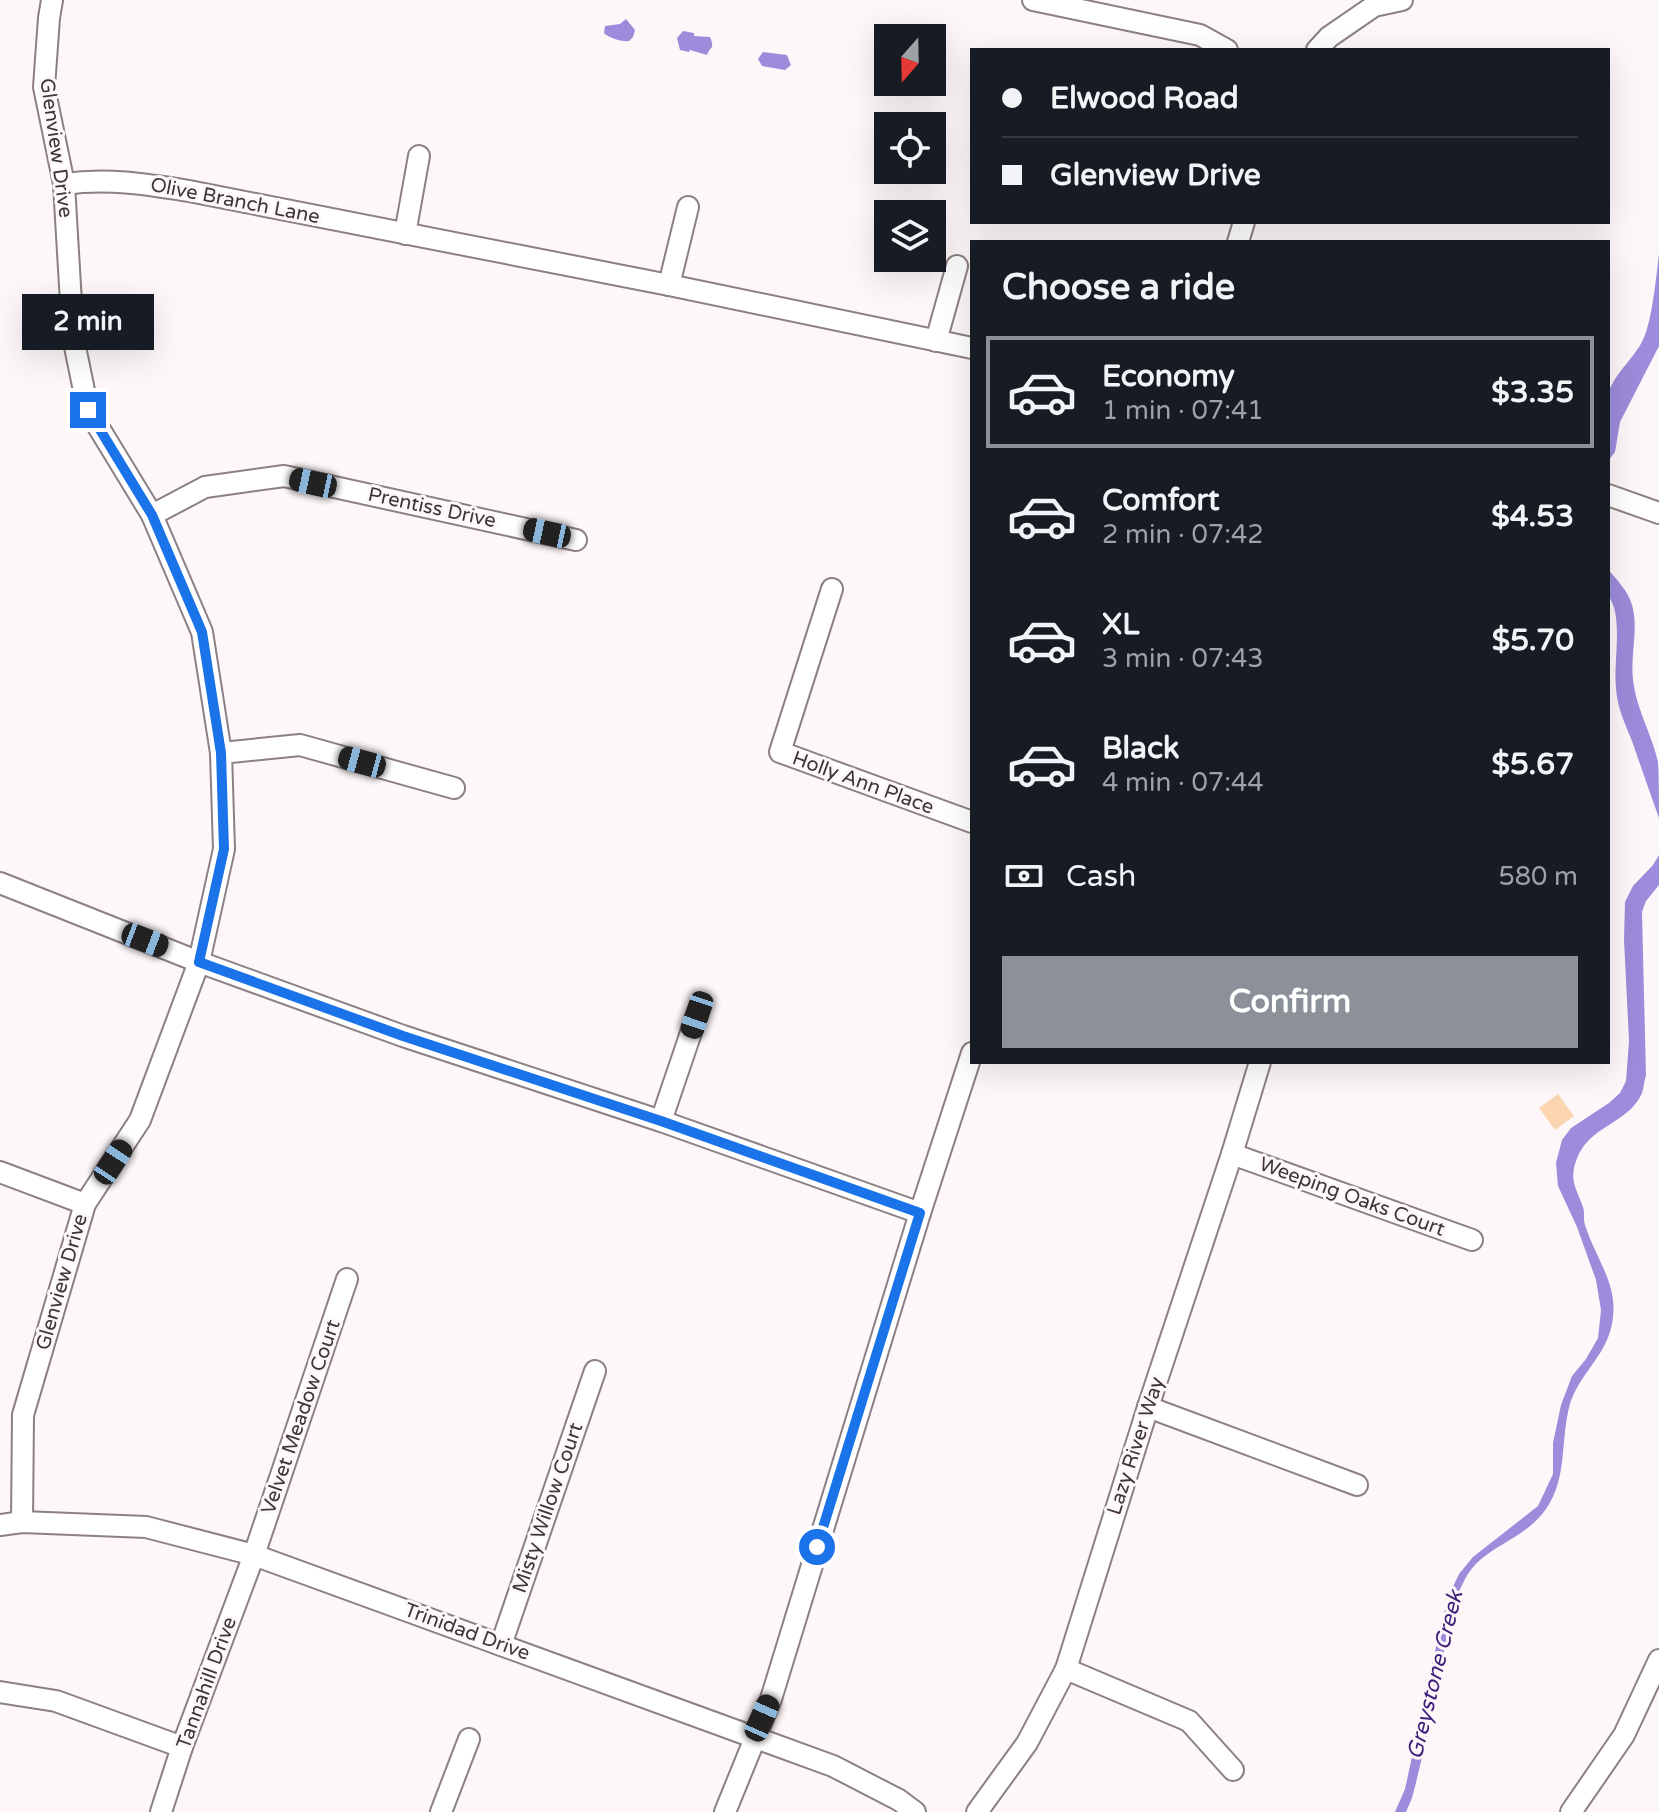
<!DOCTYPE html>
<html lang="en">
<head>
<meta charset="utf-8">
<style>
  body { margin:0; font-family:"Varela Round",sans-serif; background:#20242c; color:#f1f3f6; height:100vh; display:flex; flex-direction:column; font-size:30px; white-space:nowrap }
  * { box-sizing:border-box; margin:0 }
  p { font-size:26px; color:#9ea1a6 }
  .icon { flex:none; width:44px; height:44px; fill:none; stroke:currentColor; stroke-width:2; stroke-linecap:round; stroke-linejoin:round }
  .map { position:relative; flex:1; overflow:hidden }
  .details { position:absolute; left:970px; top:240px; width:640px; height:824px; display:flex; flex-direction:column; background:#171b24; border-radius:0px; box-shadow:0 8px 32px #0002 }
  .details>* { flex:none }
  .guide { position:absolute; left:970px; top:48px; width:640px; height:176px; border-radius:0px; box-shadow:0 8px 32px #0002; display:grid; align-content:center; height:176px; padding:0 32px; background:#171b24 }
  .needle { width:52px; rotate:200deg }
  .controls { position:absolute; left:874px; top:24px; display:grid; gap:16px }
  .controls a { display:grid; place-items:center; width:72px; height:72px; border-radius:0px; background:#171b24; box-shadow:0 8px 32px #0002; font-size:40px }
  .end { position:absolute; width:36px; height:36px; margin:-18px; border:10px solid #1a73e8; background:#fff; box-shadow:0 0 0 4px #fff }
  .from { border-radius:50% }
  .bubble { position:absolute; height:56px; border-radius:0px; background:#171b24; box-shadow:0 8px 32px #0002; font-size:26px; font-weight:700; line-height:56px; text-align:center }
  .car { position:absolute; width:24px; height:48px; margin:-24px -12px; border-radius:10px; box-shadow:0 0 6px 2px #0007; background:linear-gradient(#222 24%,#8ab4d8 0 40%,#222 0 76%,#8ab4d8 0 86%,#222 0) }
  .guide b { display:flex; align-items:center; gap:28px; height:76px; font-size:30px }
  .guide b+b { border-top:2px solid #363941 }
  .guide i { width:20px; height:20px; background:#f1f3f6 }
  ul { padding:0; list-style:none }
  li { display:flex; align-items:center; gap:24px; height:112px; margin:0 16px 12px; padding:0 16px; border:4px solid transparent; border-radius:0px }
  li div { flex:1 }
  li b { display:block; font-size:30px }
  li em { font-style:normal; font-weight:700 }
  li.active { border-color:#8c9099 }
  li>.icon { width:72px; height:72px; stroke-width:1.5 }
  h2 { padding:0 32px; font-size:36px; line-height:96px }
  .pay { display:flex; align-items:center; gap:20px; height:88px; padding:0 32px; font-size:30px }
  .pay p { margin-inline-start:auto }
  .button { display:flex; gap:16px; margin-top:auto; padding:16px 32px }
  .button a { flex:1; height:92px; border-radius:0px; background:#8c9099; color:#fff; font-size:32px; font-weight:700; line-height:92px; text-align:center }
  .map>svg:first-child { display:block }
  .green { fill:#fad5b0 }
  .water { fill:#9d8bdb }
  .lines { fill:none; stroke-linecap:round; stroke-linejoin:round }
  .street-casing { stroke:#8d7f83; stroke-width:24 }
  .street { stroke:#fff; stroke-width:20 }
  .route { stroke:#1a73e8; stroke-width:10 }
  .labels { text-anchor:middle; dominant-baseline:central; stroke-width:6; stroke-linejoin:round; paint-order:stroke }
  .street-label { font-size:20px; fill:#3c3638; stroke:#fef7f9 }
  .water-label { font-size:22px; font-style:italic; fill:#401f7b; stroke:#fef7f9 }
</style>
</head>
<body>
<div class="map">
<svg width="1659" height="1812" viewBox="0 0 1659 1812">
  <rect width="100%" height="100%" fill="#fef7f9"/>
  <polygon class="green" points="1558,1094 1574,1116 1555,1130 1539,1108"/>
  <g class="water">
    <path d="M626,19L635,30L633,37L629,41C622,42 609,38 604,33L605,26L620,24Z"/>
    <path d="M683,31L694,33V36L710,37C715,50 711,45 707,55L690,50L689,52L680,50L677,38Z"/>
    <polygon points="763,52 787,55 791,65 785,70 762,66 758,59"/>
    <path d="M1659,254V346L1620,422L1615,452L1608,461V394C1615,371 1637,357 1645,335C1653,313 1656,278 1659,254Z"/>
    <path d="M1608,569C1617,580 1628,591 1632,605C1639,629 1630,655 1633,679C1636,709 1652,734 1658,762C1659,779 1659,801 1659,818C1650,793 1641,767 1632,741C1625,724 1617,707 1616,688C1613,663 1624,614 1608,596Z"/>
    <path d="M1659,855V885L1646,901L1642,912L1646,1075C1644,1081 1644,1087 1642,1093C1629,1124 1588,1125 1576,1161C1569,1181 1577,1190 1583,1207C1585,1213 1583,1219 1585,1225C1598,1265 1624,1290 1609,1335C1600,1360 1578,1378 1570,1404C1560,1439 1568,1478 1546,1509C1523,1542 1483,1545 1465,1579C1452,1603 1448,1635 1442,1661C1433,1707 1424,1753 1412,1798L1406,1812H1395L1405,1789L1441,1624L1450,1593L1459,1574L1473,1557L1538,1506L1553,1474V1443L1561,1405L1572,1376L1586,1359L1598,1338L1601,1310L1596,1280L1577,1227L1558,1186L1556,1163L1562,1140L1571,1128L1609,1103L1620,1093L1626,1081L1629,1041L1624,940L1625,902L1633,886L1653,865Z"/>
  </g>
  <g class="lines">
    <g class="street-casing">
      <g id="street">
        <polyline points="1033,0 1200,35 1227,50"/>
        <polyline points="1317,50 1329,37 1374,6 1402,0"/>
        <path d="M64,184C108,178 145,184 189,191L669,285L972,348"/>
        <polyline points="405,234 419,156"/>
        <polyline points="1238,242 1244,222"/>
        <polyline points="669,285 688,207"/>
        <polyline points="936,341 957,266"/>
        <polyline points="1608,495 1659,513"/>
        <polyline points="152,515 205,487 284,476 576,540"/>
        <polyline points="832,589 780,752 972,822"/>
        <polyline points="221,753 300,745 454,788"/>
        <polyline points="0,883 199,962 403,1036 661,1121 920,1213"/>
        <polyline points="661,1121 697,1015"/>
        <polyline points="1232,1154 1472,1240"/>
        <polyline points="0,1172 85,1204"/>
        <polyline points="1148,1407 1357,1485"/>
        <polyline points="22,1522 23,1415 85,1204 140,1120 199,962 224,849 221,753 202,632 152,515 88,410 73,337 64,184 44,87 49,18 52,0"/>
        <polyline points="0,1525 22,1522 146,1527 254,1555 833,1766 899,1800 915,1812"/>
        <polyline points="501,1645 595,1371"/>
        <polyline points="1066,1669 1189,1721 1233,1770"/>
        <polyline points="0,1692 56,1701 182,1747"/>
        <polyline points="161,1812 182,1747 254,1555 347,1279"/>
        <polyline points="441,1812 469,1739"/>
        <polyline points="725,1812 771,1699 920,1213 972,1053"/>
        <polyline points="977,1812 1027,1743 1066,1669 1148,1407 1232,1154 1260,1062"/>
        <polyline points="1571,1812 1624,1735 1659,1660"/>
      </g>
    </g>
    <use href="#street" class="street"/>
  </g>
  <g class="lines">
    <polyline class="route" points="88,410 152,515 202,632 221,753 224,849 199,962 403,1036 661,1121 920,1213 817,1547"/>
  </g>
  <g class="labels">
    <g class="street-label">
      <text transform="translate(56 148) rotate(82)">Glenview Drive</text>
      <text transform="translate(235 201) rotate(11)">Olive Branch Lane</text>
      <text transform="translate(432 508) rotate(12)">Prentiss Drive</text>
      <text transform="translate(863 783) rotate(20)">Holly Ann Place</text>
      <text transform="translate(1352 1197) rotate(20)">Weeping Oaks Court</text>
      <text transform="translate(62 1282) rotate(-74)">Glenview Drive</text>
      <text transform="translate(301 1417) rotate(-71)">Velvet Meadow Court</text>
      <text transform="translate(1136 1446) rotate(-72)">Lazy River Way</text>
      <text transform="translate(548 1508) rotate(-71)">Misty Willow Court</text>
      <text transform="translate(467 1632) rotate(20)">Trinidad Drive</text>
      <text transform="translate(207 1683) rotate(-70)">Tannahill Drive</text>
    </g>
    <g class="water-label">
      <text transform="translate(1435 1675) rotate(-76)">Greystone Creek</text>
    </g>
  </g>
</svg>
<div class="controls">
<a><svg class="needle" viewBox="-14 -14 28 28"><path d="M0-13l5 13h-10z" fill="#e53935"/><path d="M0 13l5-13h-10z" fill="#9ea1a6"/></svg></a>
<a><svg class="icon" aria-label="locate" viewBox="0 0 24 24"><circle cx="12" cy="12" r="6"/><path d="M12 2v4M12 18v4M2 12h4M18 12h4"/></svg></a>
<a><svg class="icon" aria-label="layers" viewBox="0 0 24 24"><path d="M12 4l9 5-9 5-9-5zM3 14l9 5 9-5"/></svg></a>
</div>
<i class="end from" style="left:817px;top:1547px"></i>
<i class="end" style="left:88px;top:410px"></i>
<div class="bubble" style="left:22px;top:294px;width:132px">2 min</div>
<i class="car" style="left:313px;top:483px;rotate:282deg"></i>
<i class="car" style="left:547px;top:533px;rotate:282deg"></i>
<i class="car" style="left:362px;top:762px;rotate:285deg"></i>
<i class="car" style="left:145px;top:940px;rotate:111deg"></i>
<i class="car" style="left:697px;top:1015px;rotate:199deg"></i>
<i class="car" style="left:113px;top:1162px;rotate:33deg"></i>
<i class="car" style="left:762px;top:1718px;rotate:24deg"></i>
<div class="guide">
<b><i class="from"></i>Elwood Road</b>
<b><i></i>Glenview Drive</b>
</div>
<section class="details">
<h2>Choose a ride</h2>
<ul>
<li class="active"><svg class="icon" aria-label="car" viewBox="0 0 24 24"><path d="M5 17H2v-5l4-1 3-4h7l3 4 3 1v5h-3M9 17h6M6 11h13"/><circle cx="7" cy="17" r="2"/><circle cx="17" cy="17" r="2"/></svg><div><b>Economy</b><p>1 min · 07:41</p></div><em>$3.35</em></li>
<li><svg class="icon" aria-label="car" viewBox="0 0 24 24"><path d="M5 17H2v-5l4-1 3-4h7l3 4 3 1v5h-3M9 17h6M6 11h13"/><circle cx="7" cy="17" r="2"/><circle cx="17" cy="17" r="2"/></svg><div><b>Comfort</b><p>2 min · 07:42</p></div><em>$4.53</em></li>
<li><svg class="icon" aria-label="car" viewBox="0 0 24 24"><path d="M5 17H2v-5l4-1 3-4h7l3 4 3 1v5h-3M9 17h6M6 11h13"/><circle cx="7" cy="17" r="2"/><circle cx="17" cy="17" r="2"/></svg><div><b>XL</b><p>3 min · 07:43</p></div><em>$5.70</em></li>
<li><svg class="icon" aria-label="car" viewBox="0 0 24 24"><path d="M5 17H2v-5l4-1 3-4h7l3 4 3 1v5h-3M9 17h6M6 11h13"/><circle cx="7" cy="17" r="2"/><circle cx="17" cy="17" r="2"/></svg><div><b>Black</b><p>4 min · 07:44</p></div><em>$5.67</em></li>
</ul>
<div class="pay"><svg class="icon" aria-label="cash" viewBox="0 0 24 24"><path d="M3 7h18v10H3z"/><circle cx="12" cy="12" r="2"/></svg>Cash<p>580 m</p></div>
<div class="button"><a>Confirm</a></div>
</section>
</div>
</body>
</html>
